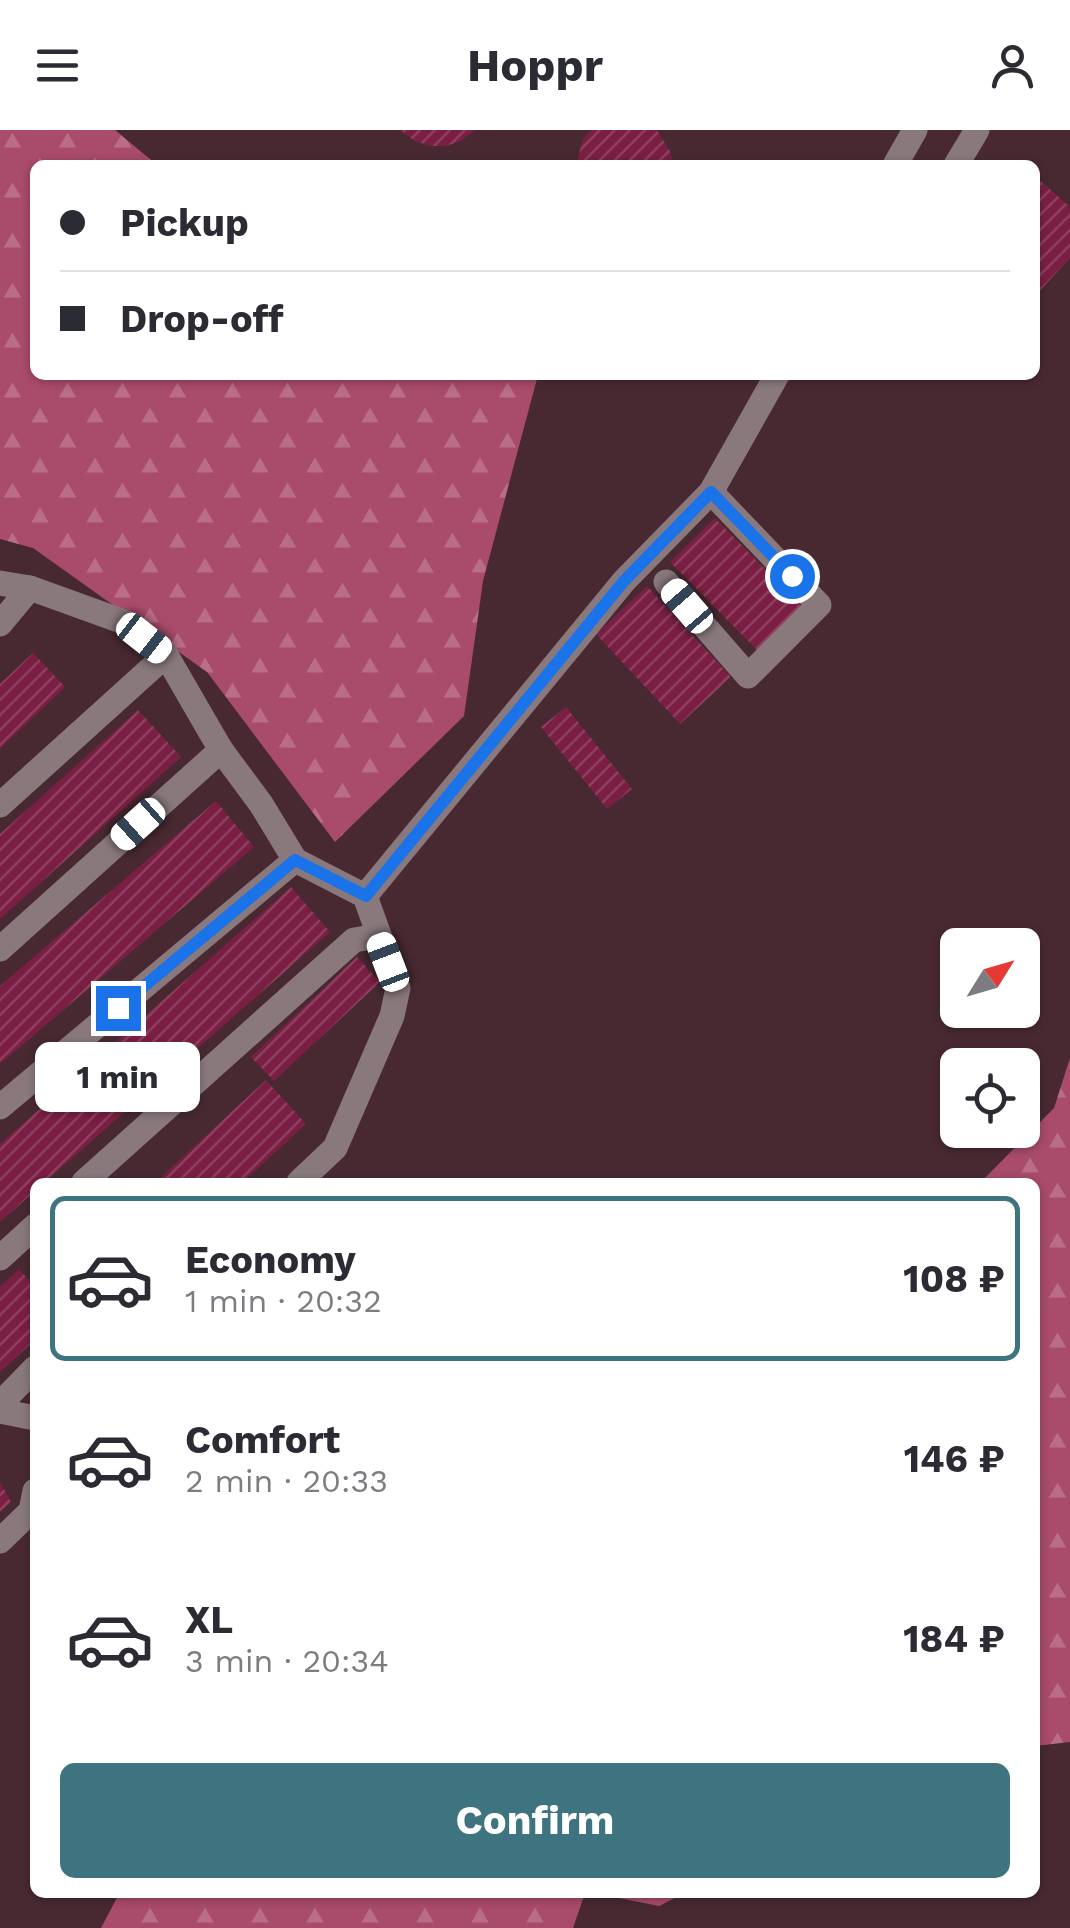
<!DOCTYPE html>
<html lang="en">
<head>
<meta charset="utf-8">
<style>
  body { margin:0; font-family:"Work Sans",sans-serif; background:#f2f2f3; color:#2b2b33; height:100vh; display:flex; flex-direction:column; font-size:38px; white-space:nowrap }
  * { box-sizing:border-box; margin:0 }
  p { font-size:32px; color:#7c7c81 }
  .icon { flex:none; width:55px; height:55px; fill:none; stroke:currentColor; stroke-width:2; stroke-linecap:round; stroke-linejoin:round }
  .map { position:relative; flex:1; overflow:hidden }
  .panel { position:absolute; left:30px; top:1048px; width:1010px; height:720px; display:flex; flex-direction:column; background:#fff; border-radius:15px; box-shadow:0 2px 8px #0004 }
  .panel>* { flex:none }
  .guide { position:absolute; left:30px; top:30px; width:1010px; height:220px; border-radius:15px; box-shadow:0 2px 8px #0004; display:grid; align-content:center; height:220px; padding:0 30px; background:#fff }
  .needle { width:65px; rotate:53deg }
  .tools { position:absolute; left:940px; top:798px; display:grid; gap:20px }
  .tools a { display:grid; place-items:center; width:100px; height:100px; border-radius:15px; background:#fff; box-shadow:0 2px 8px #0004; font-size:50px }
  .end { position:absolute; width:45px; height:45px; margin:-22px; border:12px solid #1a73e8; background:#fff; box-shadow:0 0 0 5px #fff }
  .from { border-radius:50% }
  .bubble { position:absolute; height:70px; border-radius:15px; background:#fff; box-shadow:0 2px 8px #0004; font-size:32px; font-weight:700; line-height:70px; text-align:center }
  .car { position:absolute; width:30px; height:60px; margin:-30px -15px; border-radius:12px; box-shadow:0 0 8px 2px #0007; background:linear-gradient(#fff 24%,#345 0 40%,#fff 0 76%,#345 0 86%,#fff 0) }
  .guide b { display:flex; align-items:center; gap:35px; height:95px; font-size:38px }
  .guide b+b { border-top:2px solid #e1e1e2 }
  .guide i { width:25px; height:25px; background:#2b2b33 }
  ul { padding:18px 0 0; list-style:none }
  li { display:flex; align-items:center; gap:30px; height:165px; margin:0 20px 15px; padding:0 10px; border:5px solid transparent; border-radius:15px }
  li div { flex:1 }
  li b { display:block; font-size:38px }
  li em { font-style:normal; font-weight:700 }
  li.on { border-color:#3e7380 }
  li>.icon { width:90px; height:90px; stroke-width:1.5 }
  .action { display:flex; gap:20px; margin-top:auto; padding:20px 30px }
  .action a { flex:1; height:115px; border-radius:15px; background:#3e7380; color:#fff; font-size:40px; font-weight:700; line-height:115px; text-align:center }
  header { display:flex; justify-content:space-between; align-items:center; height:130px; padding:0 30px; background:#fff; font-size:45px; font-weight:700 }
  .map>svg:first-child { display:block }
  .forest { fill:url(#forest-firs) }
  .building { fill:url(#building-hatch) }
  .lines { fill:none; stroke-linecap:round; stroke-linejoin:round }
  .minor { stroke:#89797d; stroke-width:25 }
  .route { stroke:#1a73e8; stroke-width:12 }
</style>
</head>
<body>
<header><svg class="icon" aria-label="menu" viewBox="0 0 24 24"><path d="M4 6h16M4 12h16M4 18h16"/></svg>Hoppr<svg class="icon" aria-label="person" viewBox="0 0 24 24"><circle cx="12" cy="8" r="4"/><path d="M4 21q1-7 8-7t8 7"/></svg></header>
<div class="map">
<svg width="1070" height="1798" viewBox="0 0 1070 1798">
  <defs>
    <pattern id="forest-firs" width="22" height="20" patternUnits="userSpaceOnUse" patternTransform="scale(2.5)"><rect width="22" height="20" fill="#a94b6b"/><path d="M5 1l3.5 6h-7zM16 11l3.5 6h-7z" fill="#b96d87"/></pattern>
    <pattern id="building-hatch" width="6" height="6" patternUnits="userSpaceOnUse" patternTransform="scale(2.5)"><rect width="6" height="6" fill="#7a1f43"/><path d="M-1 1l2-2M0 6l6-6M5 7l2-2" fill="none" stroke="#8d3f5e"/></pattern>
  </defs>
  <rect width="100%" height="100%" fill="#482932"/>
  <g class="forest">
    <polygon points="0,0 115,0 157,35 35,35 35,245 538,245 483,451 464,586 335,712 207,542 33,418 0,409"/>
    <polygon points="1070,928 1070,1612 1035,1616 1035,1052 981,1052 1054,978"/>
    <polygon points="120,1762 585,1762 585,1763 573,1798 101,1798"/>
    <polygon points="594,1763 685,1762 685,1763 659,1776"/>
  </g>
  <g class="building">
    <polygon points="400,0 475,0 461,11 446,16 430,16 415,11"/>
    <polygon points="591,0 657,0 671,23 672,35 576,35 583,9"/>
    <polygon points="1035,46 1070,77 1070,128 1035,166"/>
    <polygon points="715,388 802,477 757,520 670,432"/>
    <polygon points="647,456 731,547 680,594 596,504"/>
    <polygon points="33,523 65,557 0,619 0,554"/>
    <polygon points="566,577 632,659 607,679 541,597"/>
    <polygon points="138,580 181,627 0,789 0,704"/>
    <polygon points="216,671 254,717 0,934 0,856"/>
    <polygon points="291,757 330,802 45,1052 35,1052 35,1061 0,1092 0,1014"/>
    <polygon points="357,827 380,852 274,951 251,927"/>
    <polygon points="266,950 306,994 243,1052 156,1052"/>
    <polygon points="19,1139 35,1157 35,1210 0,1242 0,1157"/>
    <polygon points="0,1352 11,1372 0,1382"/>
  </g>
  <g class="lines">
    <g class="minor">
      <polyline points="895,35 915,0"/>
      <polyline points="956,35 977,0"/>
      <polyline points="666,452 748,546 819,475 711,362"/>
      <polyline points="0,453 30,458 124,492 166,525 221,620 261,674 295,730 365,766 398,858 392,886 335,1018 299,1052"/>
      <polyline points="0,494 30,458"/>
      <polyline points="0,675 166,525"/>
      <polyline points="365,766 624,451 711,362 777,245"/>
      <polyline points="0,819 221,620"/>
      <polyline points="0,977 295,730"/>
      <polyline points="84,1052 354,810 378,806"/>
      <polyline points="0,1128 35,1096"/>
      <polyline points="0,1274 35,1238"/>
      <polyline points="0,1281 35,1288"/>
      <polyline points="0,1411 31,1381 35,1361"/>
    </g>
  </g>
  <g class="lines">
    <polyline class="route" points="118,878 295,730 366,766 624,451 711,362 792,446"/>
  </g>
</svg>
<div class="tools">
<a><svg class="needle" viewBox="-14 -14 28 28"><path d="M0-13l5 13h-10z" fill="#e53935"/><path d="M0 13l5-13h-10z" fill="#7c7c81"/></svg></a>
<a><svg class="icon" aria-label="locate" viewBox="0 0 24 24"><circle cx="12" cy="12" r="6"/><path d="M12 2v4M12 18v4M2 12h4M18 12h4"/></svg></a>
</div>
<i class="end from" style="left:792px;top:446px"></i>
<i class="end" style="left:118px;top:878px"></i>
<div class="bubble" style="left:35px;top:912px;width:165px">1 min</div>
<i class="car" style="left:687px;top:476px;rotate:319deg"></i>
<i class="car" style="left:144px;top:508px;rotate:128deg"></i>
<i class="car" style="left:138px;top:694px;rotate:228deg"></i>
<i class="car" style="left:388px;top:832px;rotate:339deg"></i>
<div class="guide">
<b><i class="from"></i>Pickup</b>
<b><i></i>Drop-off</b>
</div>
<section class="panel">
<ul>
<li class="on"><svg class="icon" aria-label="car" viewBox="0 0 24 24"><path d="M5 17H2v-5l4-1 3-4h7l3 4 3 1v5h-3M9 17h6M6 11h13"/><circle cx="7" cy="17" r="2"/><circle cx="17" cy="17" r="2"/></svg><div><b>Economy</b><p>1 min · 20:32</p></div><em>108 ₽</em></li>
<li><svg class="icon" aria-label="car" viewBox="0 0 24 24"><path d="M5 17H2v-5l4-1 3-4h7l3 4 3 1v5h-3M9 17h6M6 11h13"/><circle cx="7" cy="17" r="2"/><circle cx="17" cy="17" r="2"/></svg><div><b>Comfort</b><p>2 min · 20:33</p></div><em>146 ₽</em></li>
<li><svg class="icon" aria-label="car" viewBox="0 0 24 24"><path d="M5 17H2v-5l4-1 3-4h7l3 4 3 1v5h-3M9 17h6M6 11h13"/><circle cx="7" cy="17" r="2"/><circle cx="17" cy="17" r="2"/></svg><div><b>XL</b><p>3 min · 20:34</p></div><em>184 ₽</em></li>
</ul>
<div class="action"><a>Confirm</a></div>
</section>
</div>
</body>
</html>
